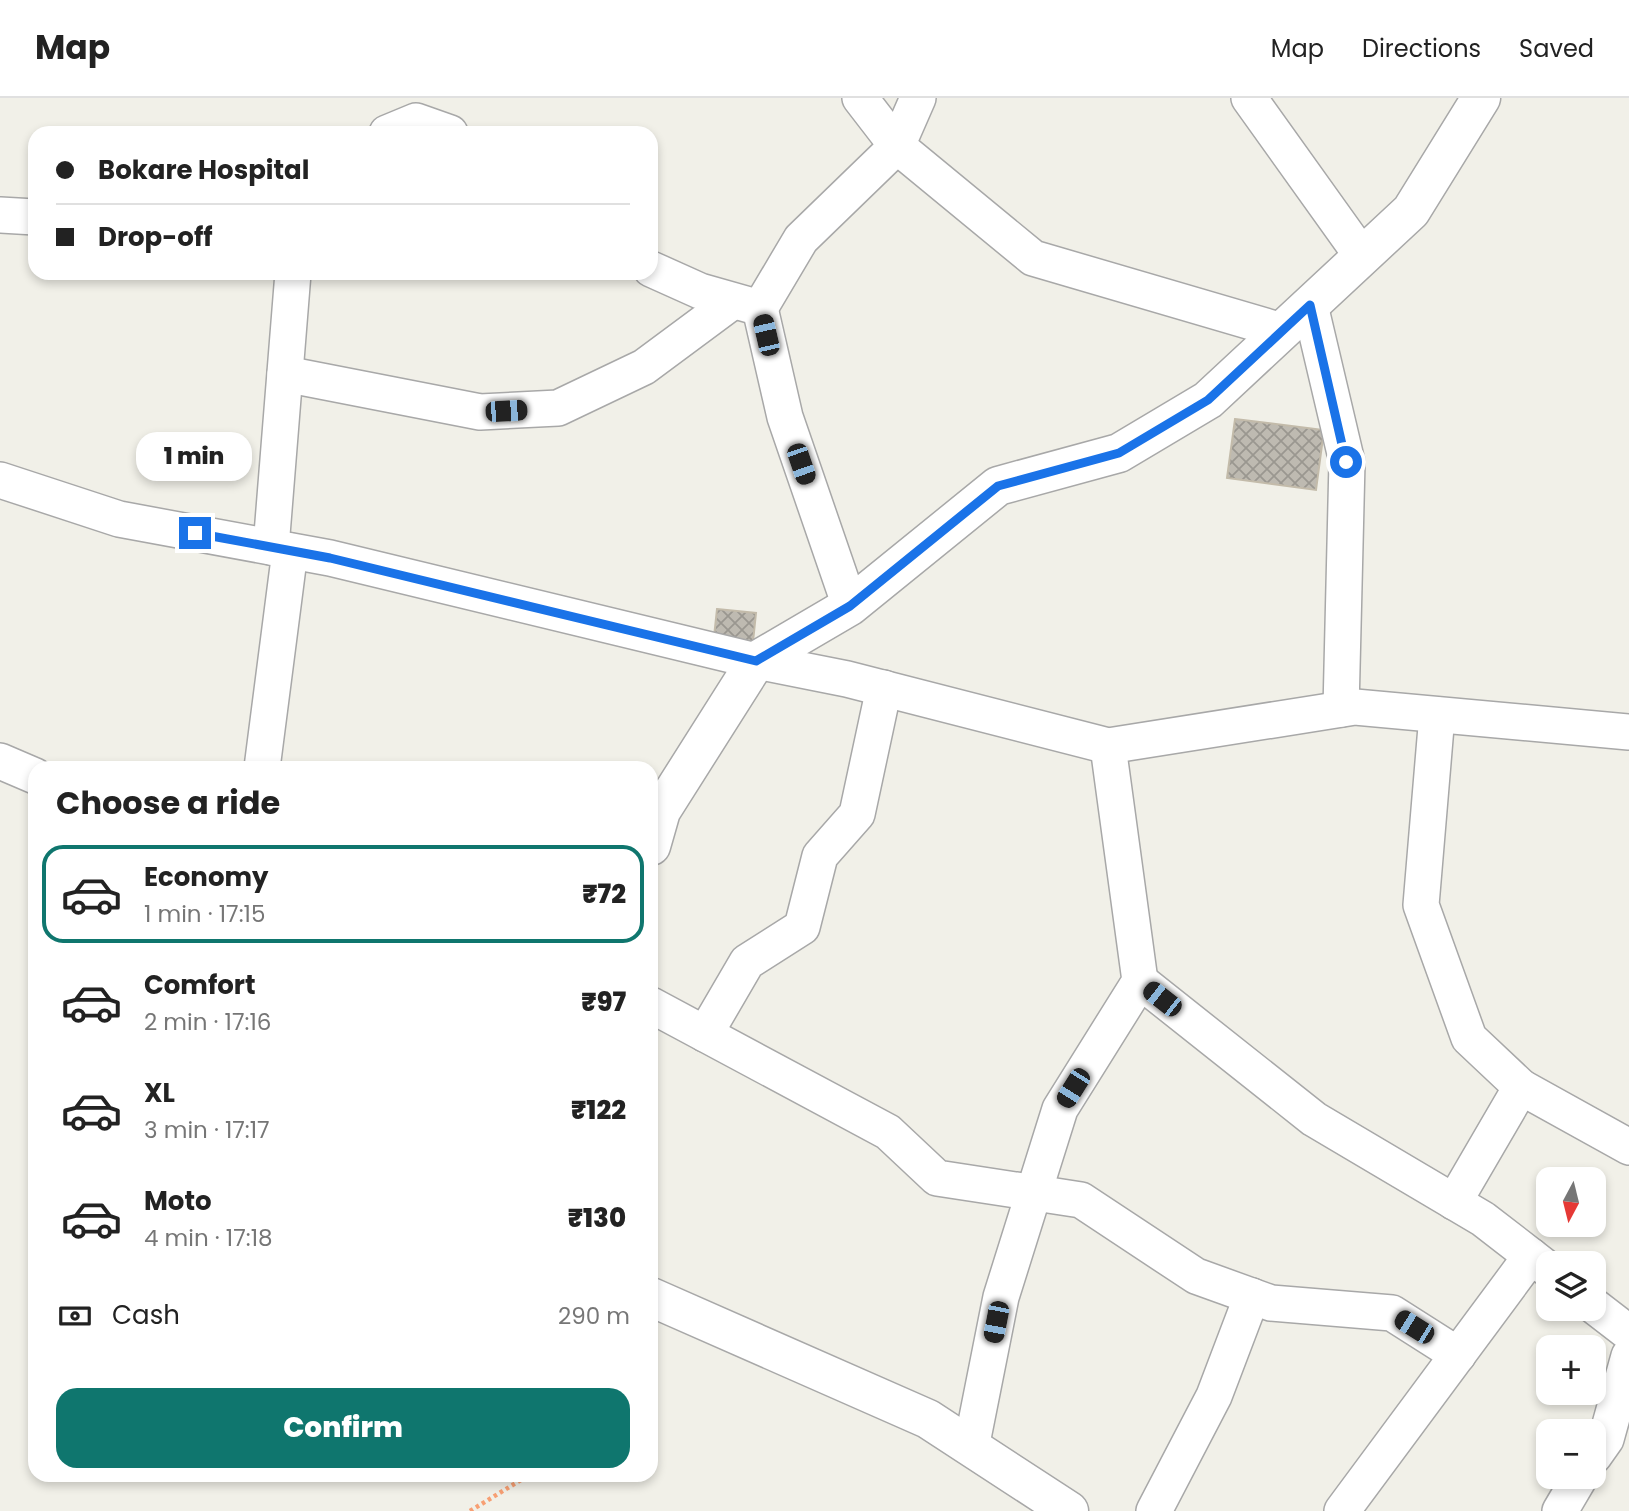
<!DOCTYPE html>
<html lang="en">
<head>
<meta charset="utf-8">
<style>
  body { margin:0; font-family:Poppins,sans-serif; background:#f6f6f6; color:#222; height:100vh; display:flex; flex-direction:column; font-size:26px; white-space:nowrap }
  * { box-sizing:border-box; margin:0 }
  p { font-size:23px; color:#767676 }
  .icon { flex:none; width:38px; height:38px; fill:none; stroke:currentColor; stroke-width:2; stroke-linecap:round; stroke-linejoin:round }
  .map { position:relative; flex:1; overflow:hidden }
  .details { position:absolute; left:28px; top:663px; width:630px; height:721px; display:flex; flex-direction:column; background:#fff; border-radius:21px; box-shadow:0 4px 10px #0003 }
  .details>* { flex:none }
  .top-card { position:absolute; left:28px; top:28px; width:630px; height:154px; border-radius:21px; box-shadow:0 4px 10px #0003; display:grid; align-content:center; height:154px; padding:0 28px; background:#fff }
  .needle { width:46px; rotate:187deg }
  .buttons { position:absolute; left:1536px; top:1069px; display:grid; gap:14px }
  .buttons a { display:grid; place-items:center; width:70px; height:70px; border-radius:14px; background:#fff; box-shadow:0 4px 10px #0003; font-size:35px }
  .end { position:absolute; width:32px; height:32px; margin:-16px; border:9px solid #1a73e8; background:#fff; box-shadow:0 0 0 4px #fff }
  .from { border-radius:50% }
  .bubble { position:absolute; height:49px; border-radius:21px; background:#fff; box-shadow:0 4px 10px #0003; font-size:23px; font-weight:800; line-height:49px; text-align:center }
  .car { position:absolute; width:21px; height:42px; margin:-21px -10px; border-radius:9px; box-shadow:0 0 5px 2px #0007; background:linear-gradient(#222 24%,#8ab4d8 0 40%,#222 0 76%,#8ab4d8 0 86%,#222 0) }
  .top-card b { display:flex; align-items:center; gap:24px; height:66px; font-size:26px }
  .top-card b+b { border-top:2px solid #e0e0e0 }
  .top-card i { width:18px; height:18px; background:#222 }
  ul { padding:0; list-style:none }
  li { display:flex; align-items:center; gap:21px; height:98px; margin:0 14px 10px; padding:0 14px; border:4px solid transparent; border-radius:21px }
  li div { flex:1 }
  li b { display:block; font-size:26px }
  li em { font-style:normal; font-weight:800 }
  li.selected { border-color:#0f766e }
  li>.icon { width:63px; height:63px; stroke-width:1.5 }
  h2 { padding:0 28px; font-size:32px; line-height:84px }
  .pay { display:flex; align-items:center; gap:18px; height:77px; padding:0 28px; font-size:26px }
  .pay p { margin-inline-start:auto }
  .button { display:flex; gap:14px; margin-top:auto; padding:14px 28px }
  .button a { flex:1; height:80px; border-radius:21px; background:#0f766e; color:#fff; font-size:28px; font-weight:800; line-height:80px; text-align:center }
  header { display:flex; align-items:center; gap:42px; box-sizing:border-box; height:98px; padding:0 35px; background:#fff; border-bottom:2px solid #e0e0e0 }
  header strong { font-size:33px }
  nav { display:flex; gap:38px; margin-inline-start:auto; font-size:24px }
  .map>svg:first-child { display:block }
  .building { fill:url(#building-cross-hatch); stroke:#c3bbaa; stroke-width:2 }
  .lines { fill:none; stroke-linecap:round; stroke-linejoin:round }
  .minor-casing { stroke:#a8a8a8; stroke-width:38 }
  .tertiary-casing { stroke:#a8a8a8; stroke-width:41 }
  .path { stroke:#f79f73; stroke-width:4.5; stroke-dasharray:3.5 3.5; stroke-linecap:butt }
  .minor { stroke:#fff; stroke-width:35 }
  .tertiary { stroke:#fff; stroke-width:38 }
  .route { stroke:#1a73e8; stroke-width:9 }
</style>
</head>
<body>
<header>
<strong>Map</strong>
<nav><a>Map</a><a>Directions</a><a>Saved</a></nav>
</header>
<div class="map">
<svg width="1629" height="1413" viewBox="0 0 1629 1413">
  <defs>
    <pattern id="building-cross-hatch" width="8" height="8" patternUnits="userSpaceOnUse" patternTransform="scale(1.75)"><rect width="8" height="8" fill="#bebab1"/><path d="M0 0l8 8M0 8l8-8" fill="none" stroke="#9a9790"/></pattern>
  </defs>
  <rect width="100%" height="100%" fill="#f1f0e8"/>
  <g class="building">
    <polygon points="1235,321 1324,332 1316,392 1227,380"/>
    <polygon points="717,511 756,515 753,544 714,539"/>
  </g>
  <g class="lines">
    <g class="minor-casing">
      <g id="minor">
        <polyline points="918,0 897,48 1033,160 1282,233"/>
        <polyline points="1249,0 1362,158"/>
        <polyline points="387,35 416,23 450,35"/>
        <polyline points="0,117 35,119"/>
        <polyline points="651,171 700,193 760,210 785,319 850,508"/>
        <polyline points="1310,207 1347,364 1341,611"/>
        <polyline points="760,210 801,141 897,48 860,0"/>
        <polyline points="285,276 480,314 558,310 644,269 733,203"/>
        <polyline points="0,382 119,421 330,460 756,563 847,581 1108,648 1355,609 1629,634"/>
        <polyline points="271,449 293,175"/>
        <polyline points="1437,617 1421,807 1469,940 1521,989"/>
        <polyline points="0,663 35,678"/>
        <polyline points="262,670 290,453"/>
        <polyline points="1140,883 1314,1021 1483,1121 1549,1172"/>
        <polyline points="651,907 888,1034 937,1080 1081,1102 1196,1178 1271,1205 1392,1215 1458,1257"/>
        <polyline points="705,936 747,864 802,829 820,758 857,716 884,590"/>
        <polyline points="1454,1104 1521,989 1629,1049"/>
        <polyline points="1594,1208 1629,1235"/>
        <polyline points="971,1350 1001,1199 1060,1011 1140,883 1108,648"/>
        <polyline points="1594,1358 1606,1341 1629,1258"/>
        <polyline points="1154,1413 1214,1298 1252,1198"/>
        <polyline points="1342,1413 1531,1158"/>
        <polyline points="1560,1413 1580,1379"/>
      </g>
    </g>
    <g class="tertiary-casing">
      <g id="tertiary">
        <polyline points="651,748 661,713 756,563 850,508 998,388 1119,355 1208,302 1411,113 1481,0"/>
        <polyline points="651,1199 928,1321 1069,1413"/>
      </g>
    </g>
    <polyline class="path" points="470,1413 529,1377"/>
    <use href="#minor" class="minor"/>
    <use href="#tertiary" class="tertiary"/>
  </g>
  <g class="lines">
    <polyline class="route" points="195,435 330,460 756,563 850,508 998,388 1119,355 1208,302 1310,207 1346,364"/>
  </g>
</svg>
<div class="buttons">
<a><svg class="needle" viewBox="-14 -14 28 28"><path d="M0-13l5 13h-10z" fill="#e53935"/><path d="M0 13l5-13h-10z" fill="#767676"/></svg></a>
<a><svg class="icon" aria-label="layers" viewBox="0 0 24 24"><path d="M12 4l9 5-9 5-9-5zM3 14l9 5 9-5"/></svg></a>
<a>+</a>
<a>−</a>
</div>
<i class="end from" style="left:1346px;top:364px"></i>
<i class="end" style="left:195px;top:435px"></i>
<div class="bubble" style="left:136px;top:334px;width:116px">1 min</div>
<i class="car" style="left:766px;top:237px;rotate:347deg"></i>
<i class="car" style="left:506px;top:313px;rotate:87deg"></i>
<i class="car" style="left:801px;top:366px;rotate:161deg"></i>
<i class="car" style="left:1162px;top:901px;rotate:308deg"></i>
<i class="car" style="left:1073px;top:990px;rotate:212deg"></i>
<i class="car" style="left:996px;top:1224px;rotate:191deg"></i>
<i class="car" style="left:1414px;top:1229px;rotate:302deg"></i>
<div class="top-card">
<b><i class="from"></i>Bokare Hospital</b>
<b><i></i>Drop-off</b>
</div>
<section class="details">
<h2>Choose a ride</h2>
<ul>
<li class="selected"><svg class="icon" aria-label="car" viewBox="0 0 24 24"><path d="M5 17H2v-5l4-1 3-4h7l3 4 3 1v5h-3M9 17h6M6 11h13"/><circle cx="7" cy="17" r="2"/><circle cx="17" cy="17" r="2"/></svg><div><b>Economy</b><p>1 min · 17:15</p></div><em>₹72</em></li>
<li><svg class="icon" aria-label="car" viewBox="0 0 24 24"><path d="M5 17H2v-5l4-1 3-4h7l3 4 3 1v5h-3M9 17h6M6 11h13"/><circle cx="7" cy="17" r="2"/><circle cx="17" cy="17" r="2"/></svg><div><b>Comfort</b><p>2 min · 17:16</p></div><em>₹97</em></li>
<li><svg class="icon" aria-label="car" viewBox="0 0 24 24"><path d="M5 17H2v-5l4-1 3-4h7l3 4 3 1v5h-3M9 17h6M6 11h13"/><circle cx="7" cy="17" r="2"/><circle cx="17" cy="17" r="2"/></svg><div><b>XL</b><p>3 min · 17:17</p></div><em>₹122</em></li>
<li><svg class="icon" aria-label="car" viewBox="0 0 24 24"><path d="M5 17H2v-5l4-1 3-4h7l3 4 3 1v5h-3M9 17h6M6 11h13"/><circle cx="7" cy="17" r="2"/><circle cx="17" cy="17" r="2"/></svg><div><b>Moto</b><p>4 min · 17:18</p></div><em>₹130</em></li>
</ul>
<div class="pay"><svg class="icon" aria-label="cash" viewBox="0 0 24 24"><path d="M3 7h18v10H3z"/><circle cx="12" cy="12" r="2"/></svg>Cash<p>290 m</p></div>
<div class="button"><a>Confirm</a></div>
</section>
</div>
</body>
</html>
